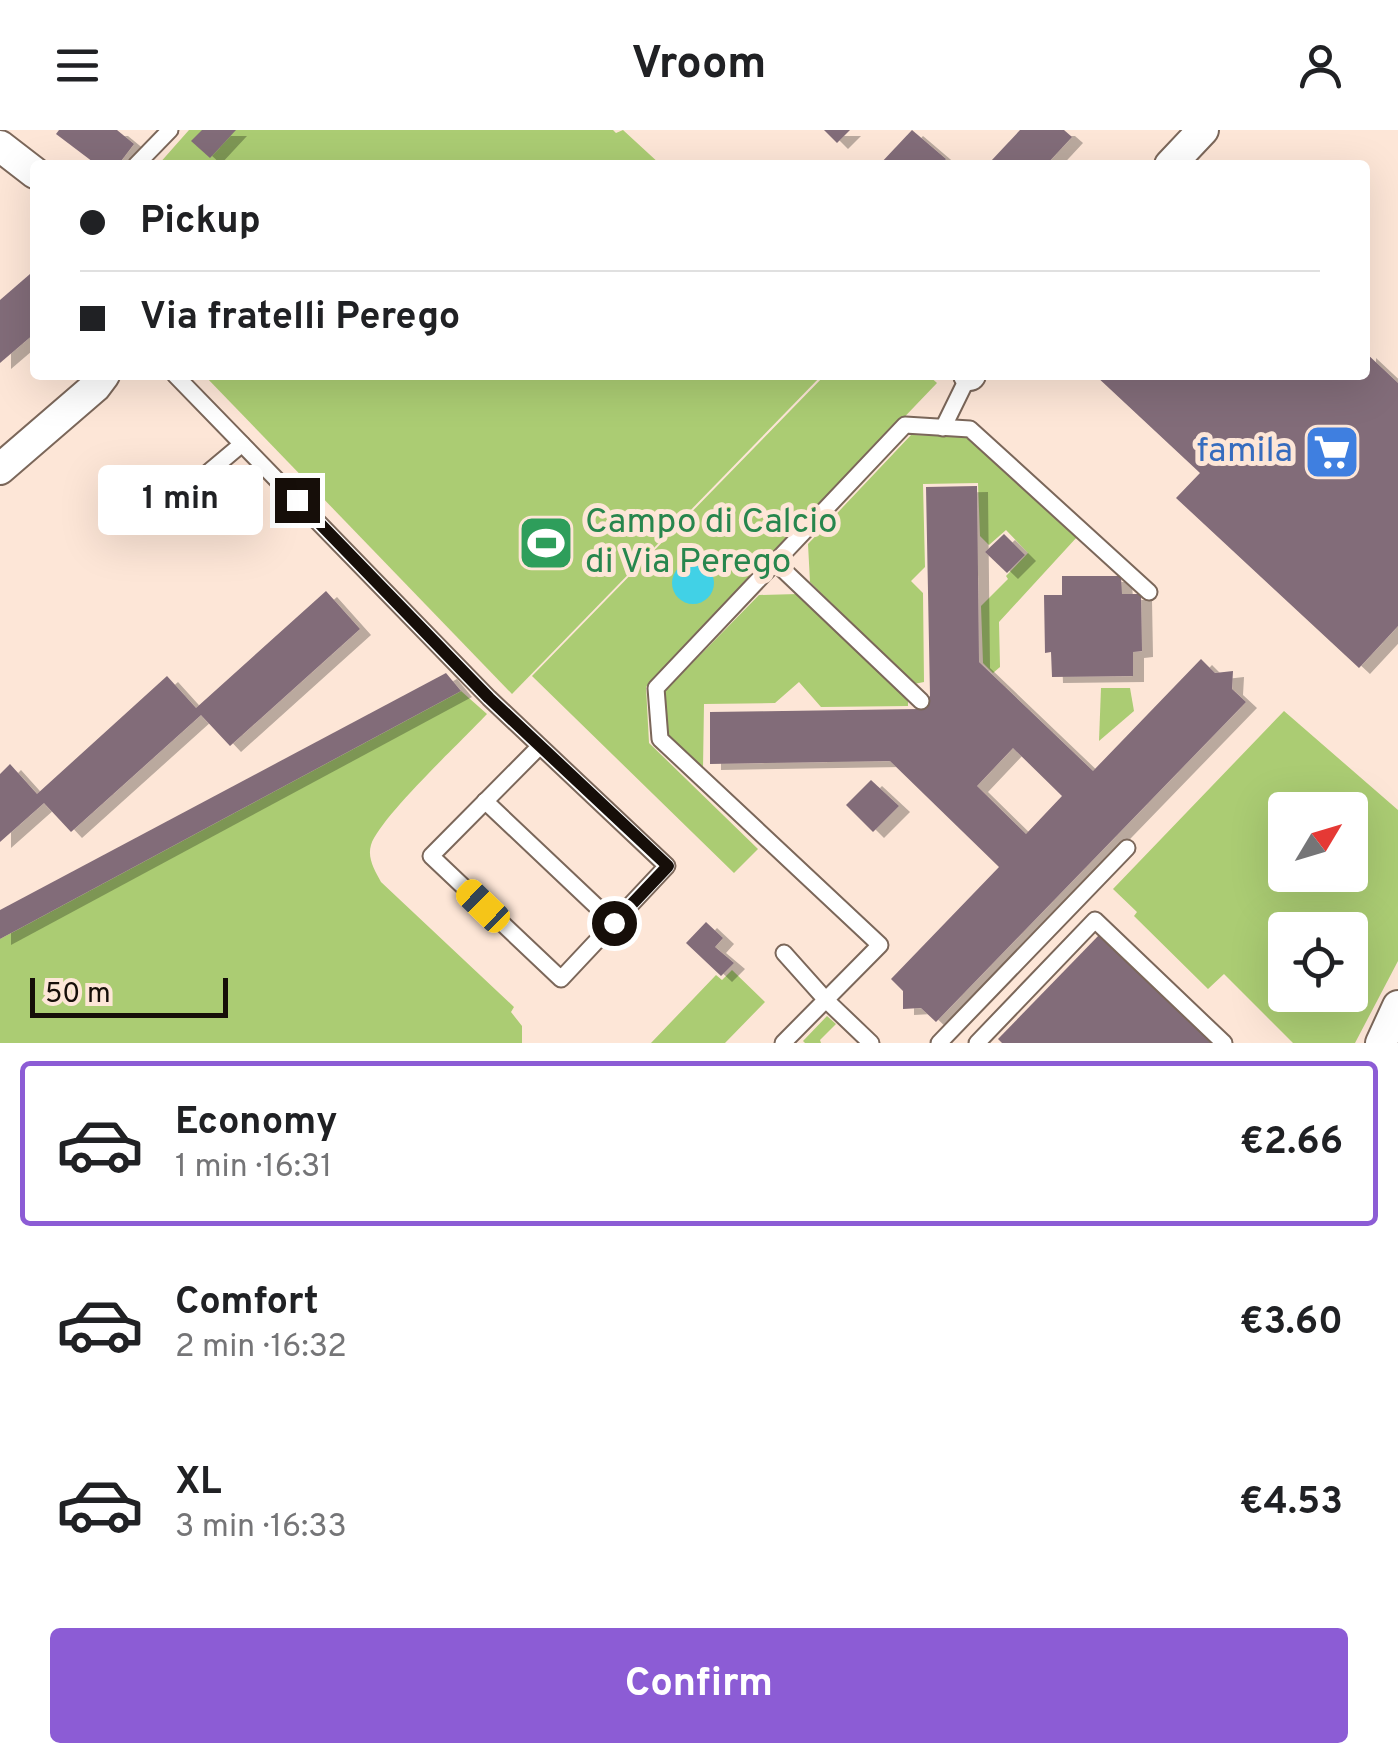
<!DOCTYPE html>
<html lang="en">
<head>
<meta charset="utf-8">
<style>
  body { margin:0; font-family:Overpass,sans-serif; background:#f2f2f2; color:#202124; height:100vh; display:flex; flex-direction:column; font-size:38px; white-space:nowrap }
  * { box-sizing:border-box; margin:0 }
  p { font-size:32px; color:#757577 }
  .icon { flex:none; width:55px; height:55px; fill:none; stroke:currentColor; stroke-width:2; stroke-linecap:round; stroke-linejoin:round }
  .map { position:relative; height:913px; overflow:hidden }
  .details { display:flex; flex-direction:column; background:#fff; flex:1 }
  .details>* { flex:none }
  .hud { position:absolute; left:30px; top:30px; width:1340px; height:220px; border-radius:10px; box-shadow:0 10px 40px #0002; display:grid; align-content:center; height:220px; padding:0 50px; background:#fff }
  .needle { width:65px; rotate:52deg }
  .fabs { position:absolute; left:1268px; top:662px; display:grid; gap:20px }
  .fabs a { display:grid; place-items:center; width:100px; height:100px; border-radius:10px; background:#fff; box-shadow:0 10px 40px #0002; font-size:50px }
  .scale { position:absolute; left:30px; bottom:25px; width:198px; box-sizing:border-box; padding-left:10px; border:5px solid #160e09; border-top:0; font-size:28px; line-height:35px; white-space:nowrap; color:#160e09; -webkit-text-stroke:8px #fde6d7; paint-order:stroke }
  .end { position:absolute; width:45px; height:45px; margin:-22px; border:12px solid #160e09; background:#fff; box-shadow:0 0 0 5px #fff }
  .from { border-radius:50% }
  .bubble { position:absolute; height:70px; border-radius:10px; background:#fff; box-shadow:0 10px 40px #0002; font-size:32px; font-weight:700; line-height:70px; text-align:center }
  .car { position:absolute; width:30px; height:60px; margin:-30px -15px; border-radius:12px; box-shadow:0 0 8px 2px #0007; background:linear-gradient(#f5c518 24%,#345 0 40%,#f5c518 0 76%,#345 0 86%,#f5c518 0) }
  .hud b { display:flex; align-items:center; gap:35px; height:95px; font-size:38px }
  .hud b+b { border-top:2px solid #e0e0e0 }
  .hud i { width:25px; height:25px; background:#202124 }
  ul { padding:18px 0 0; list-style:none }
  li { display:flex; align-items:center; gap:30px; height:165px; margin:0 20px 15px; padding:0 30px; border:5px solid transparent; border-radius:10px }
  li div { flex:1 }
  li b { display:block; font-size:38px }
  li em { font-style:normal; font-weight:700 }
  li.active { border-color:#8c5cd5 }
  li>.icon { width:90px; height:90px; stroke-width:1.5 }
  .cta { display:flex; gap:20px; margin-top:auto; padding:20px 50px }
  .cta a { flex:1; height:115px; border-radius:10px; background:#8c5cd5; color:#fff; font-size:40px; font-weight:700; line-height:115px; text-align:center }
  header { display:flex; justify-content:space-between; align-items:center; height:130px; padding:0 50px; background:#fff; font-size:45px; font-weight:700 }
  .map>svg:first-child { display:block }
  .green { fill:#abcc73; fill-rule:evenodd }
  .water { fill:#41d1e6 }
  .building { fill:#826c79; fill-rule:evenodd; filter:url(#shadow) }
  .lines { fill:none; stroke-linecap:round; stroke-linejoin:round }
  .service-casing { stroke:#7b675a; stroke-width:19 }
  .minor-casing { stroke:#7b675a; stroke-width:34 }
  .service { stroke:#fff; stroke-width:15 }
  .minor { stroke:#fff; stroke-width:30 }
  .route { stroke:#160e09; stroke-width:12 }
  .labels { text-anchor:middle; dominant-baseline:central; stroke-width:10; stroke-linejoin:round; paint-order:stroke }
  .shop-label { font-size:35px; fill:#366cbe; stroke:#fde6d7; text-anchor:end }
  .leisure-label { font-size:35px; fill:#27864d; stroke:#fde6d7; text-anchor:start }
</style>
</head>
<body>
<header><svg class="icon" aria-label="menu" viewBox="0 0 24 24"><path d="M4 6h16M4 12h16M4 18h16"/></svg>Vroom<svg class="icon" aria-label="person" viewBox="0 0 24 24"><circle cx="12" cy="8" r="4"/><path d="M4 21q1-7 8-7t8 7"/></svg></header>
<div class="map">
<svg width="1398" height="913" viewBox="0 0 1398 913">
  <defs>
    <filter id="shadow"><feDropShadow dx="11" dy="6" stdDeviation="0" flood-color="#0004"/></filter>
  </defs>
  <rect width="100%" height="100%" fill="#fde6d7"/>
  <g class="green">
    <polygon points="189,0 613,0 616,3 623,0 661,35 158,35"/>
    <polygon points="204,245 822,245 512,564"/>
    <polygon points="825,245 928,245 937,253 646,557 649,613 758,719 734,743 532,546"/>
    <polygon points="911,305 965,306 1077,407 999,492 1000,537 993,543 983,533 981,476 1008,449 1006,446 1028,423 1006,400 989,415 980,406 978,353 923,354 925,437 911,451 923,463 924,552 914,554 810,452 808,414"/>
    <polygon points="798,464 908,571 908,576 821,577 799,552 775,573 704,574 703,639 666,603 664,562 759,465"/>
    <polygon points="1101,558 1130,558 1134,581 1099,611"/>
    <path d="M461,561L487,584C463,610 380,687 371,715C367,728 375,741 381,752L514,877L511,882L522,896V913H0V809Z"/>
    <path d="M1284,581L1398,680V831L1355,913H1293L1224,844L1208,859L1134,786L1137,782L1113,759ZM1285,680H1350V745H1285ZM1285,800H1350V865H1285Z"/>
    <polygon points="732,840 765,872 725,913 651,913 716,845 722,850"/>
    <polygon points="827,886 836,894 820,910 821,913 805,913 803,911"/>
  </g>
  <circle class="water" cx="693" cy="453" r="21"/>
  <g class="building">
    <polygon points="59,0 117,0 134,14 118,35 97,35 56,4"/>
    <polygon points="202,0 236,0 210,28 191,11"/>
    <polygon points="824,0 850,0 837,13"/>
    <polygon points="912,0 946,29 941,35 879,35"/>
    <polygon points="1020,0 1064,0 1072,7 1046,35 996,35 991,31"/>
    <polygon points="30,144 35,150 35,203 0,233 0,170"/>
    <polygon points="1365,222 1398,253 1398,496 1359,538 1176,368 1200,343 1095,245 1365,245"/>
    <path d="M977,356L979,532L1093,641L1201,529L1215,543L1233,541L1232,559L1246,572L936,892L921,878L903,879V861L891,849L999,737L890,631L710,634V582L918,579L930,566L926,357ZM1013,618L1062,666L1026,704L977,656Z"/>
    <polygon points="1004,404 1025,425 1007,443 985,422"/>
    <polygon points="1062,446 1121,446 1122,464 1141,464 1142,521 1133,522 1133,546 1052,547 1051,522 1045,523 1044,465 1062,465"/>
    <polygon points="326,461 360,499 230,616 201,585 71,702 44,673 0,712 0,644 10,634 37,664 167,546 196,578"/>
    <polygon points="446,543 461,561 0,809 0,780"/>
    <polygon points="871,650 899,676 873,702 846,675"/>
    <polygon points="706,792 723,808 715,817 734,833 721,846 686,813"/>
    <polygon points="1101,803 1215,913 1002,913 998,909"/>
  </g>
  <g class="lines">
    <g class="service-casing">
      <g id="service">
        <polyline points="136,35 170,0"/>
        <polyline points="175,245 489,568 667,736 561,849 431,726 540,616"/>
        <polyline points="943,298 969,245"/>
        <polyline points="186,361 242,314"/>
        <polyline points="775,432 921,571"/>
        <polyline points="485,671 614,793"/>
        <polyline points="784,823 826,870 871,913"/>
        <polyline points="783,913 880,815 660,609 656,558 905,295 970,299 1149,462"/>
        <polyline points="939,913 1127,718"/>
        <polyline points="977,913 1095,790 1224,913"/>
      </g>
    </g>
    <g class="minor-casing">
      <g id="minor">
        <polyline points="0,16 35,43"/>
        <polyline points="1170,35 1203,0"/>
        <polyline points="969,245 970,245"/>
        <polyline points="0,339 95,257 104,245"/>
        <polyline points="1381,913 1398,876"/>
      </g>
    </g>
    <use href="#service" class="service"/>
    <use href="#minor" class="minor"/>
  </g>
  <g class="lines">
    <polyline class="route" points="297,370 489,568 668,736 614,793"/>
  </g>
  <defs>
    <g id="supermarket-square" transform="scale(2.875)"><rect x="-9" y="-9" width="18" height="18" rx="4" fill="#3f7fe0" stroke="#fde6d7"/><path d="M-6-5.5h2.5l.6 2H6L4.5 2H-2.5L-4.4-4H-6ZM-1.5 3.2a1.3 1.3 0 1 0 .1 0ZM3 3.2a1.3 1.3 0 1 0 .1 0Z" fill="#fff"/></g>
    <g id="stadium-square" transform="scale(2.875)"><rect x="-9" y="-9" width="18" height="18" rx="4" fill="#2e9e5b" stroke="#fde6d7"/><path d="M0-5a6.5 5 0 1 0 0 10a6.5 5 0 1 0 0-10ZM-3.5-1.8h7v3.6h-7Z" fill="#fff"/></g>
  </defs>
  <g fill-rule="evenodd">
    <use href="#supermarket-square" x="1332" y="322"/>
    <use href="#stadium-square" x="546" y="413"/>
  </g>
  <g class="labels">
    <g class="shop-label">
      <text x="1293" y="322">famila</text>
    </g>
    <g class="leisure-label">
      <text x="585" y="393">Campo di Calcio<tspan x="585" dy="40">di Via Perego</tspan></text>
    </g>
  </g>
</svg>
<div class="fabs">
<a><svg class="needle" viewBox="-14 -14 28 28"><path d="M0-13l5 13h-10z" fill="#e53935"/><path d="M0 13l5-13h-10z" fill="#757577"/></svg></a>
<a><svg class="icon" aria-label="locate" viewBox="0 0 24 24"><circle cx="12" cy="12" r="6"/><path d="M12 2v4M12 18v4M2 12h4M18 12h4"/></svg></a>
</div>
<div class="scale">50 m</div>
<i class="end from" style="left:614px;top:793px"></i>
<i class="end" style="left:297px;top:370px"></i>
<div class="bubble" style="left:98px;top:335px;width:165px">1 min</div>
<i class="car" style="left:483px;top:776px;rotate:314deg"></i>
<div class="hud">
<b><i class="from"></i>Pickup</b>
<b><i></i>Via fratelli Perego</b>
</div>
</div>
<section class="details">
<ul>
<li class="active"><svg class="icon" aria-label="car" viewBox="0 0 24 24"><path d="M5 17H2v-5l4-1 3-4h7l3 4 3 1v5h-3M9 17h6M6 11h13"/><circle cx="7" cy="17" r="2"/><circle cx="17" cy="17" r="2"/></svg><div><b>Economy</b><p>1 min · 16:31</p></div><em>€2.66</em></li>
<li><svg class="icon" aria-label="car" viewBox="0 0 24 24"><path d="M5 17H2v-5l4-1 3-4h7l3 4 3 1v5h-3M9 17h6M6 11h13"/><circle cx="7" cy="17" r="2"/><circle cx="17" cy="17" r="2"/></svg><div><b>Comfort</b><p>2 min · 16:32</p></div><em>€3.60</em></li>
<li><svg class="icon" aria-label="car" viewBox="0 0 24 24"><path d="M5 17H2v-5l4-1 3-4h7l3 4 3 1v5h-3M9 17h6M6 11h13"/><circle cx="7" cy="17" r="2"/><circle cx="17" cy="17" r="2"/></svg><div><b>XL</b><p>3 min · 16:33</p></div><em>€4.53</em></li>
</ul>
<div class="cta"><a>Confirm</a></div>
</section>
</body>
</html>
